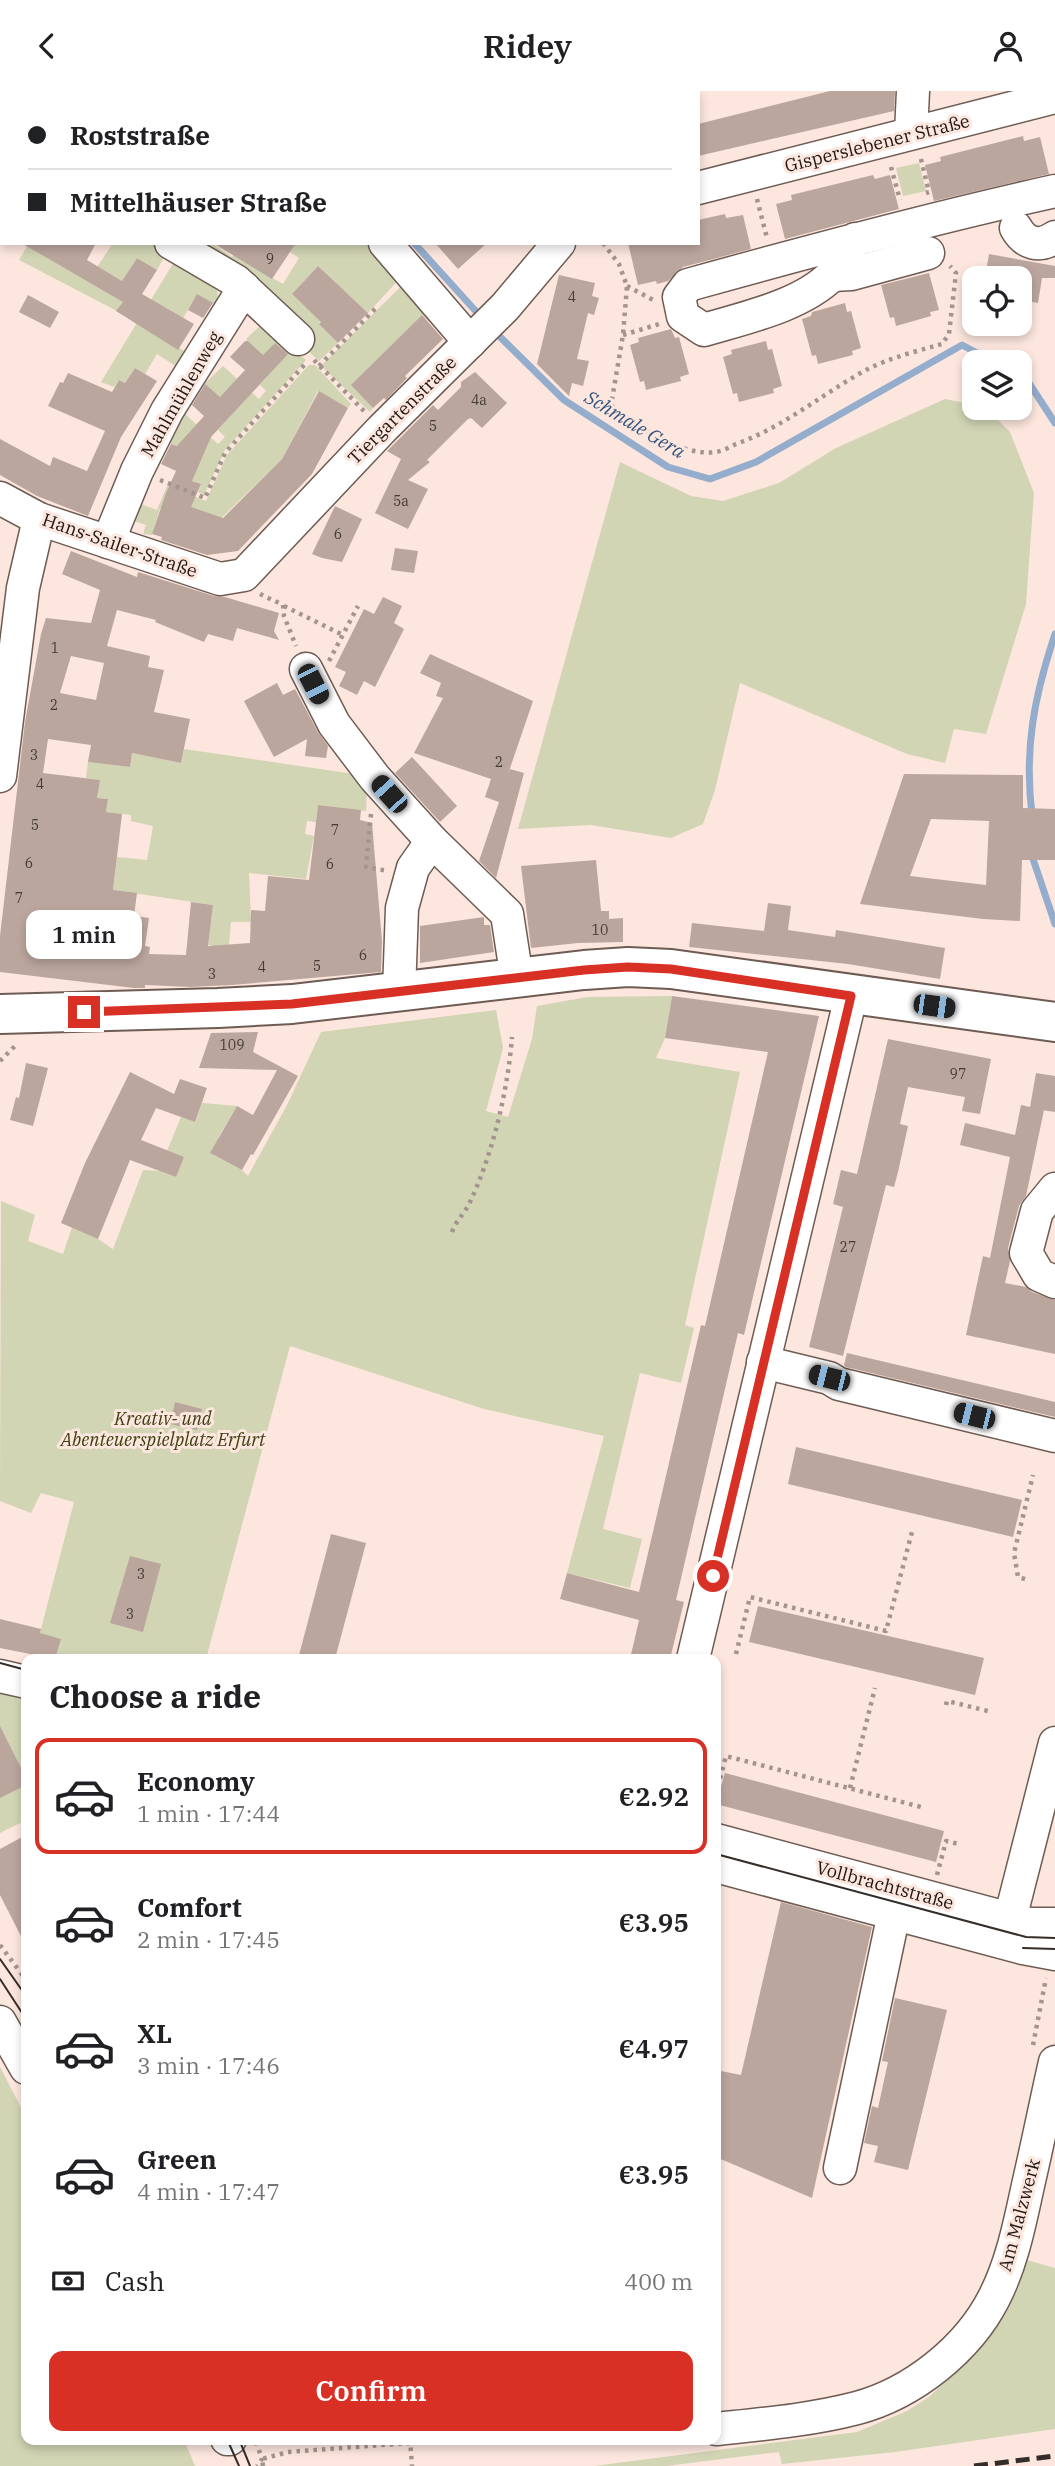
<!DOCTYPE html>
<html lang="en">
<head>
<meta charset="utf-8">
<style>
  body { margin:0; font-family:"IBM Plex Serif",serif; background:#f6f6f6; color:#202124; height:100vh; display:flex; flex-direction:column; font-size:26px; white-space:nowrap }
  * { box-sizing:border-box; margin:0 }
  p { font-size:23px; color:#757577 }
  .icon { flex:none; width:38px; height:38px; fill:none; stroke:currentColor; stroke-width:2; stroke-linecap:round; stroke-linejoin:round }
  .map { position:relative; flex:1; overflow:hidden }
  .drawer { position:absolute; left:21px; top:1563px; width:700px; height:791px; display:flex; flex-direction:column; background:#fff; border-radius:14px; box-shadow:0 4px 10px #0003 }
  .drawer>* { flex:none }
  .guide { position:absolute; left:0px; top:0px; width:700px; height:154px; box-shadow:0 4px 10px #0003; display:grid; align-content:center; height:154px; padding:0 28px; background:#fff }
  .controls { position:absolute; left:962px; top:175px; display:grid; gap:14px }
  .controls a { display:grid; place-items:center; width:70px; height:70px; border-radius:14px; background:#fff; box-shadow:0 4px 10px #0003; font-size:35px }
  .end { position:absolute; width:32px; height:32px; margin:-16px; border:9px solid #d93025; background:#fff; box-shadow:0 0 0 4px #fff }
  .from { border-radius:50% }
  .bubble { position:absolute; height:49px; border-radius:14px; background:#fff; box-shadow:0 4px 10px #0003; font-size:23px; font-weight:600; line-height:49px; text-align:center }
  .car { position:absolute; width:21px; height:42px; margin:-21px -10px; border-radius:9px; box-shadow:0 0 5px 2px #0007; background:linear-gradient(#222 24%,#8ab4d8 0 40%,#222 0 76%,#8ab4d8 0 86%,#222 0) }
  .guide b { display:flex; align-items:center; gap:24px; height:66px; font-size:26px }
  .guide b+b { border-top:2px solid #e0e0e0 }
  .guide i { width:18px; height:18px; background:#202124 }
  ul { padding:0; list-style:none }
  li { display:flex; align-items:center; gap:21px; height:116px; margin:0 14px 10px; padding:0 14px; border:4px solid transparent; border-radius:14px }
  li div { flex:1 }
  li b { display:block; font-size:26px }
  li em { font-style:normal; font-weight:600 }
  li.active { border-color:#d93025 }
  li>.icon { width:63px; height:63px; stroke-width:1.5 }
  h2 { padding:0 28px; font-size:32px; line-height:84px }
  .pay { display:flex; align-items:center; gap:18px; height:77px; padding:0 28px; font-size:26px }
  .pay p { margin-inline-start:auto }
  .primary-button { display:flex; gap:14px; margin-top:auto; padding:14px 28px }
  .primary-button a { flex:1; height:80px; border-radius:14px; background:#d93025; color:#fff; font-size:28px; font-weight:600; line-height:80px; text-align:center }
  header { display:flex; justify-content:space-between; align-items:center; height:91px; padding:0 28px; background:#fff; font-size:32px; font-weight:600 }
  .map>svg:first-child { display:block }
  .green { fill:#d1d5b4; fill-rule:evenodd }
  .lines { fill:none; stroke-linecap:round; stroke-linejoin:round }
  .stream { stroke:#95adcc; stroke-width:7 }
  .building { fill:#bba69e; fill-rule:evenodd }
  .minor-casing { stroke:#6e5c54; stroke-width:35 }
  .major-casing { stroke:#6e5c54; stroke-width:42 }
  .path { stroke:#a4948e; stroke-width:4.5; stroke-dasharray:3.5 5; stroke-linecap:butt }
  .minor { stroke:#fff; stroke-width:32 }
  .major { stroke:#fff; stroke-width:38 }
  .tram { stroke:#352d29; stroke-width:2 }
  .rail { stroke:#352d29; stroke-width:5; stroke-dasharray:14 7; stroke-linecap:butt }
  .route { stroke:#d93025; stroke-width:9 }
  .labels { text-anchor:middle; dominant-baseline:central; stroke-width:6; stroke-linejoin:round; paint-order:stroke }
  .number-label { font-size:14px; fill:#453b36 }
  .street-label { font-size:18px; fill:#1e1714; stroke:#fce6dd }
  .park-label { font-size:18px; font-style:italic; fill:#3c3f10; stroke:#fce6dd }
  .water-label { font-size:19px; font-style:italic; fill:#355682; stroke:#fce6dd }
</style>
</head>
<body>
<header><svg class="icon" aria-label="back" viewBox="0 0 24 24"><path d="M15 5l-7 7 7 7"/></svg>Ridey<svg class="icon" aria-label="person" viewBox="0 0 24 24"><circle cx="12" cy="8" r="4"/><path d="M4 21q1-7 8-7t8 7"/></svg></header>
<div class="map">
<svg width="1055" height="2375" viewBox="0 0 1055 2375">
  <rect width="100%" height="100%" fill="#fce6dd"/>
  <g class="green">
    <polygon points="919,72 926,100 903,105 896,77"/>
    <polygon points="29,152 40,163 78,185 83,175 93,182 113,152 156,152 168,159 157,179 137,167 122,190 105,180 123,211 117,220 19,169"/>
    <path d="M192,152H211L232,166L238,158L268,152L253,176L283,193L299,167L290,161L293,156L286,152H377L402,185L368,222L348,203L319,232L338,252L319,270ZM318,175L336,192L310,220L292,203Z"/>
    <path d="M177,166C194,179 226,190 216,214L197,204L183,227L165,216L151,241L188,262L180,278L157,263L145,283L135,277L125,292L119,289L114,296L101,291Z"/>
    <polygon points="407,189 438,225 430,231 422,224 352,294 373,317 370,321 321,275"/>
    <polygon points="264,231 306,269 225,359 204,404 198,401 201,393 192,390 189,360 164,350 183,321 218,353 225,346 218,339 241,312 224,310 204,293 223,275 259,308 266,300 260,294 282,268 263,264 246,248"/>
    <polygon points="309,274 315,274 351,313 348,317 318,300 282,368 214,434 160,417 152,444 143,443 146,434 131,429 138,412 157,419 167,395 206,410 227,364"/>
    <polygon points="945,308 975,314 975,317 986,317 1010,341 1034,402 1026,513 986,643 954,638 945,672 907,663 740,592 715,699 703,733 671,747 591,734 518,738 620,371 691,405 723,410 779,392 836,357"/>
    <polygon points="184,658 354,683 367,692 366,720 318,714 316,731 307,730 305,743 314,745 306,788 249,782 251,831 231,831 229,853 230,864 210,865 211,854 208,854 213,814 113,799 117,766 147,769 153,735 131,730 131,724 106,721 108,708 97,707 99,689 86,687 88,671 130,676 132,662 181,672"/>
    <polygon points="672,905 665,947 656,967 740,981 685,1234 694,1237 681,1292 640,1282 603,1438 642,1448 630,1497 567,1482 604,1345 484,1318 290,1255 206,1568 45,1568 34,1565 74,1411 41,1402 31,1422 0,1410 1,1110 35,1124 28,1150 63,1163 72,1136 98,1148 113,1158 143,1079 160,1080 176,1086 167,1060 181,1026 195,1031 202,1012 237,1015 218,1047 221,1049 213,1064 242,1079 248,1085 287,1014 321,941 496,919 503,957 486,1020 508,1026 532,948 537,915 587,906"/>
    <polygon points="0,1602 21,1608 26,1620 26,1729 0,1742"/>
    <polygon points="0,1976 26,2026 26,2348 184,2349 195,2375 0,2375"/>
    <polygon points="1027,2169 1055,2177 1055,2338 895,2361 782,2373 779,2361 666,2375 594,2375 857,2341 907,2320 929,2306 983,2254 1005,2224 1018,2198"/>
  </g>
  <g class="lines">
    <g class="stream">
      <polyline points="216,0 217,2"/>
      <polyline points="414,152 482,227"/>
      <polyline points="492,238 564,309 668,376 710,388 756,371 962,254 994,271"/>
      <polyline points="1020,285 1027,289 1055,332"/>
      <path d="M1032,724C1024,658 1034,606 1055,543"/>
      <polyline points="1033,761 1033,768 1055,833"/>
    </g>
  </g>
  <g class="building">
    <polygon points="830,0 895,0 894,20 698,65 698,33"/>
    <polygon points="1023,45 1024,50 1040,46 1049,83 934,110 925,74 941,70 940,66"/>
    <polygon points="873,84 875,88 890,84 899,118 785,148 776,113 792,109 791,104"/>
    <polygon points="725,123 726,127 743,124 751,158 683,176 668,190 657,193 656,190 638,194 628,152 698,152 698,129"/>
    <polygon points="21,152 96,152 87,169 122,190 137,167 157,179 142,203 194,233 178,259 116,220 123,211"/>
    <polygon points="213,152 296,152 272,188"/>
    <polygon points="435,152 487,152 458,178"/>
    <polygon points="989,163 1055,175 1055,187 1042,187 1038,212 1020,209 1020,187 985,187"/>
    <polygon points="318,175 368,222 338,252 319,233 321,231 292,203"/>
    <polygon points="929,182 939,219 930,221 931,225 896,235 894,226 890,227 881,194"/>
    <polygon points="559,184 595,192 592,205 599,207 594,224 588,222 577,268 589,270 583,295 572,292 569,305 537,273"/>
    <polygon points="197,203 213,212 203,227 188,219"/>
    <polygon points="28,204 59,221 50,237 19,221"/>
    <polygon points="845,212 847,221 851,220 861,257 852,260 853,264 818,273 816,264 812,265 802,228 811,225 812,221"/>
    <polygon points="422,224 443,248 405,285 407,287 386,309 384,307 373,317 351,294"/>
    <polygon points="671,238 675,247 679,246 689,283 680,286 681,290 646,299 644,290 640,291 630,254 639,251 638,247"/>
    <polygon points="245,250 248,250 263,264 275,252 288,263 211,346 192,390 201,393 191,416 223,427 282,368 319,300 348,317 312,383 238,460 207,464 161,449 162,446 152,443 166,402 176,380 161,373 171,353 177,355 204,325 192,314 205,293 220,306 245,279 230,266"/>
    <polygon points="766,250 768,259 772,258 782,295 773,298 774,302 739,311 737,302 733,303 723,266 732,263 731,259"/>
    <polygon points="135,277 157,290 121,346 88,425 37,405 0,384 0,348 50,375 53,366 87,380 105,340 48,315 60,291 63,292 68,282 112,301 119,289 125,292"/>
    <polygon points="475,281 507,312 482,337 471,327 468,328 427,369 430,371 408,389 428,398 408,438 375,422 401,368 387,360 433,314 438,319 461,296 461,291"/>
    <polygon points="335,415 362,428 342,471 322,467 312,463"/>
    <polygon points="395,457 418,460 414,482 391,479"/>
    <path d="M71,460L137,486L138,481L214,505L225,506L279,522L274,540L279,549L237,537L233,550L208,543L204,551L155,531L156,529L117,519L107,555L150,565L148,576L164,579L154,621L190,628L181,672L132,662L130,676L88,671L91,654L48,648L43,682L100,689L97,707L108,708L106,721L122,723L113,799L137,802L134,825L149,827L145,855L150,856L149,863L186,864L191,811L213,814L208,855L250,852L251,819L265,820L268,785L309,789L318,714L361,719L360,729L372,732L382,850L381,881L232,894L190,896L145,894V897H134L0,881V845L25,631L41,543L46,527L91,532L100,499L62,483ZM71,565L104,572L96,609L60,602Z"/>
    <polygon points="383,506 402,515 394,532 404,538 375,596 364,590 357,604 339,595 346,581 335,576 364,518 374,523"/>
    <polygon points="430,563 533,610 507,686 510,678 524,682 496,787 479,770 499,711 485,706 491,688 414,662 443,607 436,605 441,592 420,582"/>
    <polygon points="277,592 283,604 295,598 318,641 328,655 326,667 305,665 307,648 274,666 244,610"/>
    <polygon points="412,666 457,715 440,731 395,682"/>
    <path d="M904,683L1023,684V717L1055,718V769H1022L1020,830L983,828L860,813ZM931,728L989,730L986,794L910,785Z"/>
    <polygon points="596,769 601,820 609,820 609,828 623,827 623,851 578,852 531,857 521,775"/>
    <polygon points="768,812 791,815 788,839 835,846 836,839 945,857 940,888 848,873 689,856 692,832 764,840"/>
    <polygon points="484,826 484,834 490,834 494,861 420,872 420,835"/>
    <polygon points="672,905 819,925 744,1244 738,1242 711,1358 676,1509 684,1511 670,1568 630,1568 639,1529 560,1508 567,1482 639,1501 701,1234 705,1235 768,961 665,947"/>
    <polygon points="258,941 253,961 298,985 253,1064 251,1063 242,1079 210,1062 237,1015 253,1024 277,979 199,977 211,942"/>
    <polygon points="888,948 991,968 980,1023 962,1020 965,1006 908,996 900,1033 908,1035 898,1081 894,1096 886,1094 843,1265 809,1256 843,1116 833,1113 841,1079 857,1083"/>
    <polygon points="26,972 48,977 33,1035 10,1029 16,1006 19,1007"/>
    <polygon points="130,981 174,1003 180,988 207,997 195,1031 156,1017 141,1049 184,1066 176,1086 130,1069 98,1148 61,1132 85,1072"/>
    <polygon points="1036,982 1055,985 1055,1021 1042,1019 1044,1019 1026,1105 1019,1115 1008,1157 1010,1170 1005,1192 1026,1196 1032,1201 1055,1209 1055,1263 966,1244 983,1165 990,1167 1010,1066 960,1054 965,1032 1015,1044 1021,1014 1030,1016"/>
    <polygon points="847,1262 1055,1311 1055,1326 846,1276 844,1274"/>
    <polygon points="175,1311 202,1318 197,1339 170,1333"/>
    <polygon points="796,1356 1022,1409 1013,1446 788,1393"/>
    <polygon points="331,1443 366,1452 335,1568 298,1568"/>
    <polygon points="130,1465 161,1473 143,1541 110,1532"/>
    <polygon points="758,1515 984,1567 975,1604 749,1551"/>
    <polygon points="0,1528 41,1538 40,1542 61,1548 55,1568 0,1557"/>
    <polygon points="0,1635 26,1687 26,1694 0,1707"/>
    <polygon points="725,1682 944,1740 936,1771 716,1713"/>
    <polygon points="26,1744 26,1855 0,1804 0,1758"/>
    <polygon points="781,1811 872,1836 812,2107 716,2066 716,1979 741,1984"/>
    <polygon points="895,1907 947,1919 908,2079 874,2071 878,2055 864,2052 872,2015 878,2017 888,1971 882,1970"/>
  </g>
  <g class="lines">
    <g class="minor-casing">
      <g id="minor">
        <polyline points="190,0 192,2"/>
        <polyline points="395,2 396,0"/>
        <polyline points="596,2 598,0"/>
        <polyline points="911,42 913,0"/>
        <polyline points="698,97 1055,6"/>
        <path d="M1016,137C1025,153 1040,157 1055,146"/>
        <path d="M855,148C848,159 842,175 832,184C801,215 744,227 704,239L683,225L679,206L688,194C810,160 932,127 1055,100"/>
        <polyline points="171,152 236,190 298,248"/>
        <polyline points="385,152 470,251"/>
        <polyline points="833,184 851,183 928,162"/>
        <polyline points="0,407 39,428 220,488 244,484 382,338 505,216 559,152"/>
        <polyline points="108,451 137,380 167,320 244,197"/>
        <polyline points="306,578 334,633 375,687 432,750 507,823 517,888"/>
        <polyline points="0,685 23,497 39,428"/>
        <polyline points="399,901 402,817 413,777 432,750"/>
        <polyline points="1055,1098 1037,1120 1026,1162 1039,1184 1055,1191"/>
        <polyline points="763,1271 829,1287 839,1293 1055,1345"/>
        <polyline points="693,1568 851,905"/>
        <polyline points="0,1585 26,1591"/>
        <polyline points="716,1749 1029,1833 1055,1833"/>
        <polyline points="716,1775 1023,1857 1055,1863"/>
        <polyline points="1010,1828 1055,1652"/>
        <polyline points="0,1931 26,1977"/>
        <polyline points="840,2077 894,1822"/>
        <path d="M716,2338C763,2333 811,2329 857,2317C913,2302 968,2258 994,2207C1013,2170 1020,2130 1029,2090C1038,2051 1046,2011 1055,1971"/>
        <polyline points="227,2348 230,2348"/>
      </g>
    </g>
    <g class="major-casing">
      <polyline id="major" points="0,923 218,917 292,913 584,879 628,876 671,878 1055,931"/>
    </g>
    <g class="path">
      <polyline points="921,68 929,101 926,102"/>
      <polyline points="891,76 900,109"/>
      <polyline points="757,108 767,147"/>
      <path d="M603,152L619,173L627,195L623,244L611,314C637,334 680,366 716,361C723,360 730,356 736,353C784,336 822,303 866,279C889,267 917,260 942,253L949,243L956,182L950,175"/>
      <polyline points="627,195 655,210"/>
      <polyline points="623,244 659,233"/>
      <polyline points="314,269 364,320"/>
      <polyline points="319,275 376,217"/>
      <polyline points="160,389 205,407 225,362 306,272"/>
      <polyline points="260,503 283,514 284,525 296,555"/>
      <polyline points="284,515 343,544"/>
      <polyline points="329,570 358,515"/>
      <polyline points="371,723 366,776 388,780"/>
      <polyline points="0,970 17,953"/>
      <path d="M452,1141C456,1130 464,1123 469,1113C492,1066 508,999 512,946"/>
      <polyline points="1025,1488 1018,1486 1014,1462 1033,1384"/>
      <polyline points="736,1563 750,1506 886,1540 913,1437"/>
      <polyline points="946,1614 947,1610 992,1621"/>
      <polyline points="850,1697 875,1597"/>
      <polyline points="716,1704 726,1665 925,1717"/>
      <polyline points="937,1784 946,1750 959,1753"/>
      <polyline points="0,1854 26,1889"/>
      <polyline points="1033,1954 1046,1887"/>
      <polyline points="410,2348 412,2375"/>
      <polyline points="256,2351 262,2368 257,2375"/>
      <polyline points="263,2375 262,2368 288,2361 410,2352"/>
    </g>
    <use href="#minor" class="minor"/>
    <use href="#major" class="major"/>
    <g class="tram">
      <polyline points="0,1572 26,1579"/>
      <polyline points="716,1763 1026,1846 1055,1847"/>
      <polyline points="1023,1857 1055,1858"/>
      <polyline points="0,1868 26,1905"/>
      <polyline points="0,1888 26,1928"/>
      <polyline points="227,2348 239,2375"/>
      <polyline points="239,2348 250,2375"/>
    </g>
    <polyline class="rail" points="974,2375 1055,2365"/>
  </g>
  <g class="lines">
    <polyline class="route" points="84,921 292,913 584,879 628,876 671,878 851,905 713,1485"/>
  </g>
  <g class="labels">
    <g class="number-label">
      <text x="270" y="168">9</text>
      <text x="572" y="206">4</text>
      <text x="479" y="309">4a</text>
      <text x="433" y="335">5</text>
      <text x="401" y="410">5a</text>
      <text x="338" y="443">6</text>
      <text x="55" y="557">1</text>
      <text x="54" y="614">2</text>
      <text x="34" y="664">3</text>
      <text x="499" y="671">2</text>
      <text x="40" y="693">4</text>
      <text x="35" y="734">5</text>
      <text x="335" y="739">7</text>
      <text x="29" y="772">6</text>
      <text x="330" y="773">6</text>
      <text x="19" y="807">7</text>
      <text x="600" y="839">10</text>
      <text x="363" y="864">6</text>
      <text x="317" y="875">5</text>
      <text x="262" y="876">4</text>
      <text x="212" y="883">3</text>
      <text x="232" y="954">109</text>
      <text x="958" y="983">97</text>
      <text x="848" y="1156">27</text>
      <text x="141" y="1483">3</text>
      <text x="130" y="1523">3</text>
    </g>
    <g class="street-label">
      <text transform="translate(877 52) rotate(-14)">Gisperslebener Straße</text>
      <text transform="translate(181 303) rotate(-60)">Mahlmühlenweg</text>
      <text transform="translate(402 319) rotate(-45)">Tiergartenstraße</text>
      <text transform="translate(120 454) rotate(19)">Hans-Sailer-Straße</text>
      <text transform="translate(885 1794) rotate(15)">Vollbrachtstraße</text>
      <text transform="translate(1019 2124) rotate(-75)">Am Malzwerk</text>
    </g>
    <g class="park-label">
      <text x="163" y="1327">Kreativ- und<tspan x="163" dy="21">Abenteuerspielplatz Erfurt</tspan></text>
    </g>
    <g class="water-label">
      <text transform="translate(635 333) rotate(31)">Schmale Gera</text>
    </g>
  </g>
</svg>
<div class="controls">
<a><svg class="icon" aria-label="locate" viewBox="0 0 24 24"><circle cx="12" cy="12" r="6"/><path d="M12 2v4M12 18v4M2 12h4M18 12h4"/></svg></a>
<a><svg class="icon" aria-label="layers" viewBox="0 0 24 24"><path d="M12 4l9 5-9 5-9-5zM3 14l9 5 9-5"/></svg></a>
</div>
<i class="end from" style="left:713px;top:1485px"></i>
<i class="end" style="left:84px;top:921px"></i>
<div class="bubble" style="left:26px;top:819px;width:116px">1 min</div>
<i class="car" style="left:313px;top:593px;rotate:153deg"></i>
<i class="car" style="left:389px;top:703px;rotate:318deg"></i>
<i class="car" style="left:934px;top:915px;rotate:98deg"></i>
<i class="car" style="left:829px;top:1287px;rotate:284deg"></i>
<i class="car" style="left:974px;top:1325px;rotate:284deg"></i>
<div class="guide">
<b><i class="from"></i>Roststraße</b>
<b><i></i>Mittelhäuser Straße</b>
</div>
<section class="drawer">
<h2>Choose a ride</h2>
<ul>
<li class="active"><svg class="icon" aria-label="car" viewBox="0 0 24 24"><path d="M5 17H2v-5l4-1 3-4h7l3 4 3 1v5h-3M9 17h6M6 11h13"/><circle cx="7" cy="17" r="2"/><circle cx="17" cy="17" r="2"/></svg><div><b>Economy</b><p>1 min · 17:44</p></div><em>€2.92</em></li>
<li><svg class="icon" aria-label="car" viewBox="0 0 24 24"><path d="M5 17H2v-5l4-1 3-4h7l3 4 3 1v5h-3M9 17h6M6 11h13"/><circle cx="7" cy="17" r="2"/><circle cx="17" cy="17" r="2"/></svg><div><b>Comfort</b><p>2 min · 17:45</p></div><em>€3.95</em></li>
<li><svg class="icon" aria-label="car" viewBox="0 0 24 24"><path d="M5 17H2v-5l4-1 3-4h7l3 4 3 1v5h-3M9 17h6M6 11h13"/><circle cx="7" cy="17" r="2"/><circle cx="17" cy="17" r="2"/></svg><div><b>XL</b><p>3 min · 17:46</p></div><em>€4.97</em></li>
<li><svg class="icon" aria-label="car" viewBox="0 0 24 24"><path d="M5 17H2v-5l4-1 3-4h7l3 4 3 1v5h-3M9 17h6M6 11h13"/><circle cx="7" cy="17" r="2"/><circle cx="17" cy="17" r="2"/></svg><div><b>Green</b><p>4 min · 17:47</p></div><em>€3.95</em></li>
</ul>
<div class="pay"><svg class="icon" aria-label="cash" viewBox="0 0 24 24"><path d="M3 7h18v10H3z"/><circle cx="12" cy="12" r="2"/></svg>Cash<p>400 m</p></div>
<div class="primary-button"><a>Confirm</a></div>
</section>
</div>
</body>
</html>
